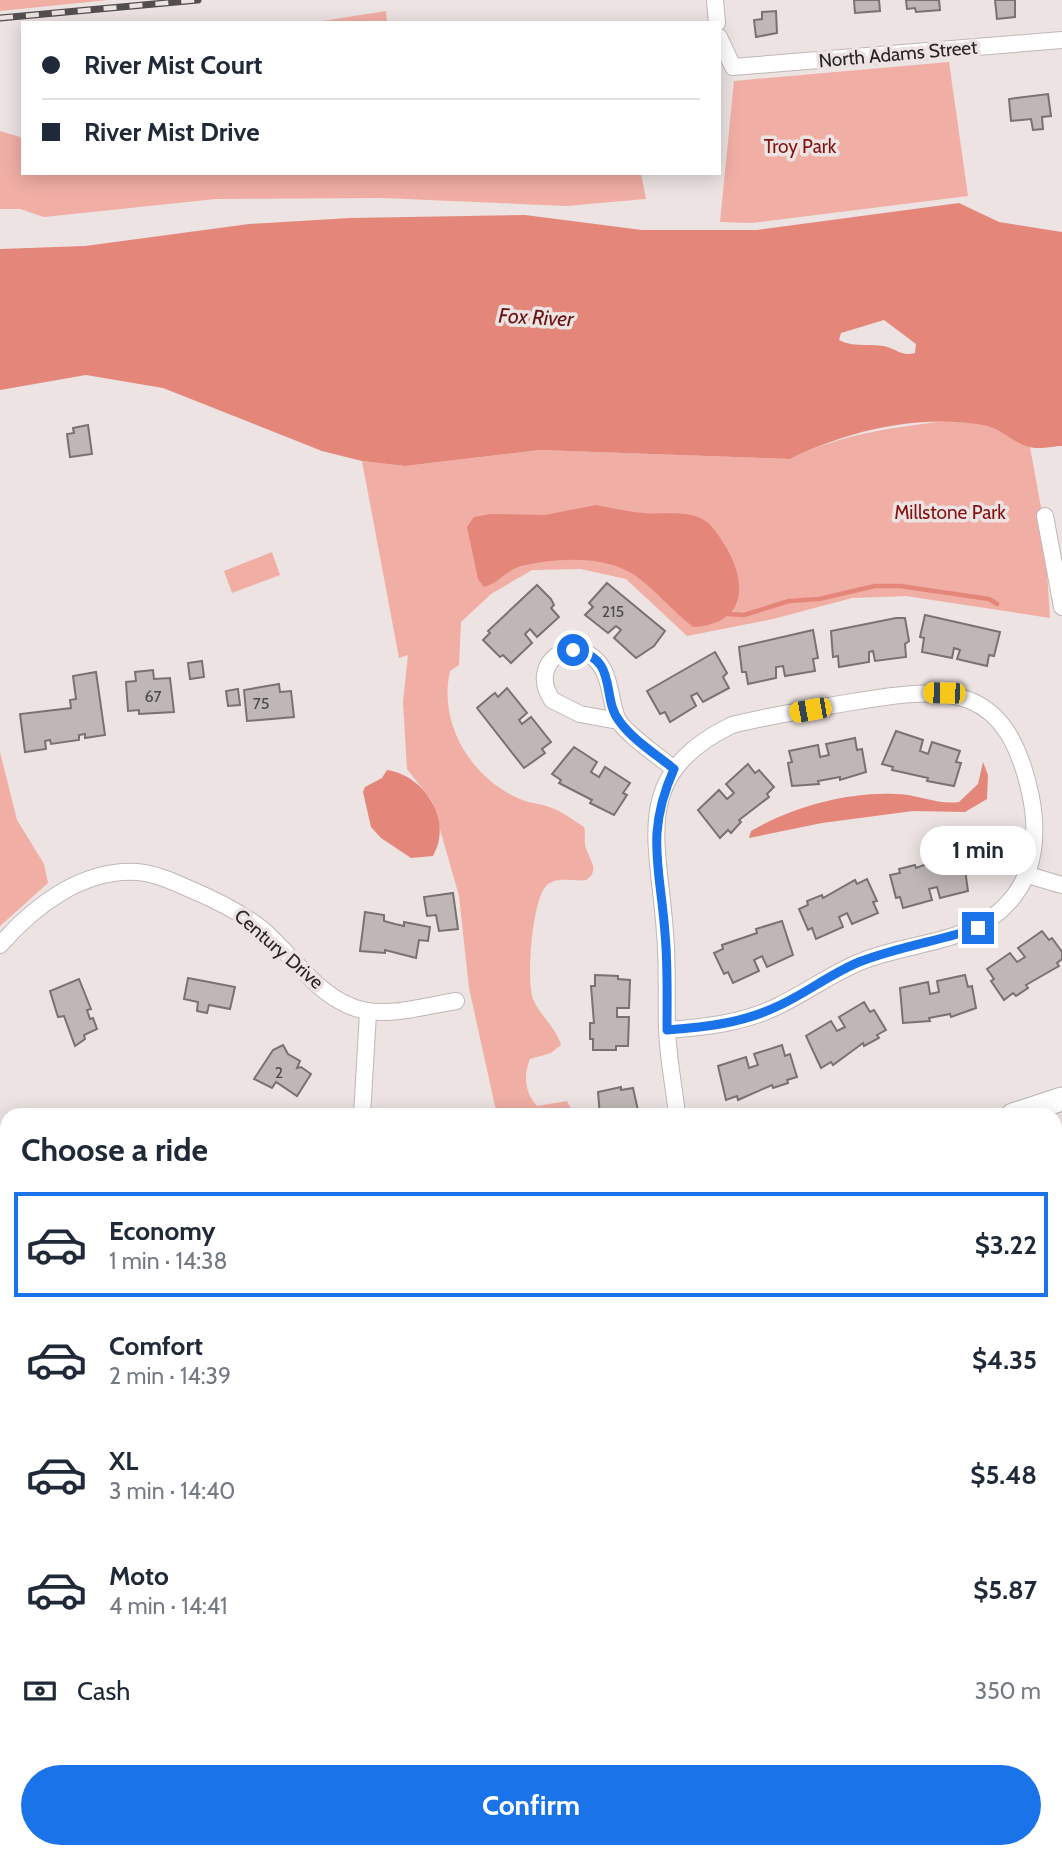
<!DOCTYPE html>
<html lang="en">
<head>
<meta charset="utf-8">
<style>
  body { margin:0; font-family:Cabin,sans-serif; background:#f2f2f3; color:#1f2937; height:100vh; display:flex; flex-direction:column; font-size:26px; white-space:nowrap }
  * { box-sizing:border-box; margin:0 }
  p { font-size:23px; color:#747a83 }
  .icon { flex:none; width:38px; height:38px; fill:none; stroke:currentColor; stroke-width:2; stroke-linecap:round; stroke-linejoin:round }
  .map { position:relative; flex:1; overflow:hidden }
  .panel { position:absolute; left:0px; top:1108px; width:1062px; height:751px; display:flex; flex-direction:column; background:#fff; border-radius:21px 21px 0 0; box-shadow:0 4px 18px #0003 }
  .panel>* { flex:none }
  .hud { position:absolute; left:21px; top:21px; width:700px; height:154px; border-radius:0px; box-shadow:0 4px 18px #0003; display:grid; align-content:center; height:154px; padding:0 21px; background:#fff }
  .end { position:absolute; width:32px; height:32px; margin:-16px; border:9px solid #1a73e8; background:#fff; box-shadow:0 0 0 4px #fff }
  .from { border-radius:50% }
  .bubble { position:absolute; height:49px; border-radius:24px; background:#fff; box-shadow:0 4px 18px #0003; font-size:23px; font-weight:700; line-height:49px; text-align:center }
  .car { position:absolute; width:21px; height:42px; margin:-21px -10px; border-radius:9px; box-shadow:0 0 5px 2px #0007; background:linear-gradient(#f5c518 24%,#345 0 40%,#f5c518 0 76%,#345 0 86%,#f5c518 0) }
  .hud b { display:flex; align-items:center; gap:24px; height:66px; font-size:26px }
  .hud b+b { border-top:2px solid #e0e1e3 }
  .hud i { width:18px; height:18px; background:#1f2937 }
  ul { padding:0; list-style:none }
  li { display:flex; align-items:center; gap:21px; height:105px; margin:0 14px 10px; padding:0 7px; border:4px solid transparent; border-radius:0px }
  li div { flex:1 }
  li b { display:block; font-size:26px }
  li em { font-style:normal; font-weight:700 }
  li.active { border-color:#1a73e8 }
  li>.icon { width:63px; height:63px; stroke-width:1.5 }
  h2 { padding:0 21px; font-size:32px; line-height:84px }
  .pay { display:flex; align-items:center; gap:18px; height:77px; padding:0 21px; font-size:26px }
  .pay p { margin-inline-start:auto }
  .action { display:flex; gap:14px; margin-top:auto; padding:14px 21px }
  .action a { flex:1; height:80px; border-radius:42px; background:#1a73e8; color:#fff; font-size:28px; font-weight:700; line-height:80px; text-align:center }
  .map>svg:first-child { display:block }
  .green { fill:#f1aea5 }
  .water { fill:#e5867b; fill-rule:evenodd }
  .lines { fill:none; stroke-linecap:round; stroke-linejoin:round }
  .stream { stroke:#e5867b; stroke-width:4.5 }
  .building { fill:#bfb7b6; stroke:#797270; stroke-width:2 }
  .minor-casing { stroke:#c0b7b6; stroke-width:18 }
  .secondary-casing { stroke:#c0b7b6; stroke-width:25 }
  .minor { stroke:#fff; stroke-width:16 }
  .secondary { stroke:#fff; stroke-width:23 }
  .rail-casing { stroke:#534f4e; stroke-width:7 }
  .rail { stroke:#ece3e2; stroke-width:4.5; stroke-dasharray:13; stroke-linecap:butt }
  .route { stroke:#1a73e8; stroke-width:9 }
  .labels { text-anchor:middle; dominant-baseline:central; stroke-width:7; stroke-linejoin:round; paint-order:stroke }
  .number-label { font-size:16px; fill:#4e4a48 }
  .street-label { font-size:19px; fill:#282524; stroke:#ece3e2 }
  .park-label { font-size:19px; fill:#841211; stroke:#ece3e2 }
  .water-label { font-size:21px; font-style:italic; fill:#681311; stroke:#ece3e2 }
</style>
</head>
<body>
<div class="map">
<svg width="1062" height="1857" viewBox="0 0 1062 1857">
  <rect width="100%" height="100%" fill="#ece3e2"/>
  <g class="green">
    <polygon points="0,0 108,0 0,11"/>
    <polygon points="386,11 387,23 310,23"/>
    <polygon points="949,62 968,196 751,223 720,222 734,81"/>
    <polygon points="0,131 23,138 23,173 641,173 646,199 566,206 382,198 216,199 44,217 20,209 0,209"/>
    <path d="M954,420L997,428L1030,447L1044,524L1050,618L906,596L852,598L773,619L687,636L626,579L581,569L532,570L491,594L461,622L459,665L450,671C438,724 471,778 520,799C528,803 537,803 546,806C560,810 572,819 584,827C586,834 584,838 585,844C587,858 602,869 586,880C574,882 559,876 548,884C532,895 526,981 533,999C540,1016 556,1027 561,1045L551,1053L530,1059C523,1075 525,1093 537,1106L567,1101L574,1115H497L469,988L459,896L432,801L407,769L403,702L408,655L399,658L362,461L405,466L540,450L790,459C843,433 897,427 954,420Z"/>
    <polygon points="272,552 280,575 232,593 224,571"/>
    <polygon points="0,752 17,820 44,864 48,883 0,926"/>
  </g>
  <g class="water">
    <path d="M959,203L999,222L1062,232V446C1053,446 1039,450 1030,447C1015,444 1003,430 987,426C923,413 849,430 790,459L540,450L405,466L362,461L322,451L163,388L86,375L0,390V249L85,246L249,224L350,218L525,215L642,230H757ZM884,320L916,344L915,353C901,357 896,348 883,346C866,343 855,348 839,340L841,333Z"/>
    <path d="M596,505C612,508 628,512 644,513C663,515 685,510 702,519C713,524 719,537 726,547C748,585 746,624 693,627C673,611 656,591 636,576C605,554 556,558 521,566C506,570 498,584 484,587L478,579L467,527L474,517L491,514L545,515Z"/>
    <path d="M983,762L988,775L987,799L965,812L913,811L822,823L749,838L751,831C792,807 847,792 895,794C917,794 937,805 959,802L978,784Z"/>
    <path d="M387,770C424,775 454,821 433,856L411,858L381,838L371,827L363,792L365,787L382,778Z"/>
    <polygon points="1055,1186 1062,1186 1060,1332 1055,1332"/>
  </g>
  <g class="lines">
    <polyline class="stream" points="728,614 744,615 789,601 819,599 875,586 900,586 989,599 997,604"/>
  </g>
  <g class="building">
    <polygon points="854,0 879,0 880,11 855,13"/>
    <polygon points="906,0 939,0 940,10 916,12 915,8 907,9"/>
    <polygon points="995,0 1015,0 1015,17 997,19"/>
    <polygon points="776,11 777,33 756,37 754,20 762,19 762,12"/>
    <polygon points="1048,94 1051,116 1042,117 1043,129 1033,130 1031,119 1011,121 1009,99"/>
    <polygon points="88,425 92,454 70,457 67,434 74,433 73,428"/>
    <polygon points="607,583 665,631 654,646 636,658 614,638 621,630 616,626 608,633 585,615 593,607 589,603"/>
    <polygon points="537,585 551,599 554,605 551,608 559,617 537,637 530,629 525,634 532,643 511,663 503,655 500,657 483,640 490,633 488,631"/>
    <polygon points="925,615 1000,632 994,656 989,655 987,666 957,659 960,650 954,648 952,658 922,652 924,638 920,637"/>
    <polygon points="896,618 905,618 909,641 905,644 906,657 875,661 873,651 869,652 869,662 839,667 838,656 833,657 831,631"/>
    <polygon points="813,630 818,658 813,659 815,671 785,676 783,666 776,667 776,678 748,684 746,672 742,672 739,647"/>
    <polygon points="715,652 727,673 723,677 729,688 703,702 697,693 691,696 696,706 670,722 665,712 660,714 647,691"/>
    <polygon points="202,661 204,677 190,679 188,663"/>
    <polygon points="153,670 154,679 170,678 174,712 139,714 139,710 128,711 126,682 136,681 135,672"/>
    <polygon points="96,672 105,735 85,738 85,734 79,735 79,740 51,744 50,740 45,741 46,749 25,752 20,714 71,708 70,700 76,699 73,676"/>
    <polygon points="279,684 280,692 291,691 294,717 247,721 244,690"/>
    <polygon points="507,688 527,713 519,720 522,724 531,717 551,742 542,749 545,753 524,768 477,708 491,696 495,693 498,697"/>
    <polygon points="238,689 240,705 228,706 226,691"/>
    <polygon points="896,731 923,740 920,751 928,754 932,742 960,751 956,762 961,763 954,786 927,781 928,778 892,770 893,767 882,764"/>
    <polygon points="855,738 857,750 862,749 866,772 840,780 840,777 818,781 819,784 792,786 788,763 792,762 789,751 818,745 820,757 829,755 826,744"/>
    <polygon points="574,747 597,762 591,772 599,777 605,767 630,783 623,793 627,795 614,815 590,803 592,800 559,783 561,780 552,774"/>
    <polygon points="748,764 755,773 759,770 774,787 767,794 769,797 739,820 741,822 731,833 728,830 720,838 698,810 719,790 727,799 734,793 726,784"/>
    <polygon points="951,855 951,859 963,856 968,891 940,898 937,887 929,889 932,900 903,908 900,897 896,898 890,875 900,873 899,869 915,865 916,868"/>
    <polygon points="867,879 877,901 873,902 878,913 852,924 847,913 839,917 843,927 816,939 812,928 808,930 799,909 808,905 807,901 822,895 823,898 855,880 857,884"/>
    <polygon points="453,893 458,929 439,931 436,915 427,916 424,897"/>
    <polygon points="365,912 384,915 384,921 395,924 404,926 404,922 430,927 428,941 419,940 416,958 385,950 385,953 360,951"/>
    <polygon points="782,921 793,955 767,967 762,956 754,960 759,971 733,983 728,972 724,974 714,953 723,949 722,945 757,933 756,929"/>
    <polygon points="1042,931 1049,940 1052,938 1062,952 1062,959 1057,963 1059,966 1026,985 1028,988 1016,996 1013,993 1004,1000 991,981 994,979 987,969 1010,953 1017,962 1025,957 1018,948"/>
    <polygon points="595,975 618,976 618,979 630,980 629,1008 617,1008 617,1017 629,1017 628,1046 616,1046 616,1050 593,1050 593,1039 590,1039 590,1023 594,1023 591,986 595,986"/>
    <polygon points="965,975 968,987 972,986 976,1008 951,1017 950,1014 929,1018 930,1021 903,1023 900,988 928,982 930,994 939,992 937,981"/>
    <polygon points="188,978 235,987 230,1009 209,1005 207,1013 197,1011 198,1002 184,999"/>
    <polygon points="79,979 91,1009 87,1010 90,1019 93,1018 97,1029 84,1035 85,1039 75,1046 64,1016 58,1017 50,991"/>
    <polygon points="864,1002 870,1012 874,1010 886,1030 877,1035 879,1038 864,1046 863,1043 833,1065 831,1062 821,1068 806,1036 831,1021 837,1031 845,1027 839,1017"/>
    <polygon points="283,1045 288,1054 300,1061 297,1068 301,1067 311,1074 297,1096 276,1082 272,1088 254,1079 273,1050"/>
    <polygon points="782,1045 785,1056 790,1054 797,1077 787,1080 788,1083 773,1088 772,1085 738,1100 737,1096 726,1100 718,1066 746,1057 749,1068 758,1065 754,1054"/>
    <polygon points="621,1087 621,1090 633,1088 639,1115 600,1115 598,1092"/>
    <polygon points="5,1422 7,1441 0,1444 0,1424"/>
    <polygon points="7,1465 7,1490 4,1491 0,1468"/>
    <polygon points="7,1613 7,1636 0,1619"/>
    <polygon points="1062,1680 1062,1716 1055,1717 1055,1681"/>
    <polygon points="1057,1737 1062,1750 1062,1768 1055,1768"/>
    <polygon points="1062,1799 1062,1826 1059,1826 1055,1800"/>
    <polygon points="1062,1844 1062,1857 1044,1857 1043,1852 1055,1852 1055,1845"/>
    <polygon points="328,1852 365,1852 364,1857 327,1857"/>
    <polygon points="450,1852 451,1857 422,1857 421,1854"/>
    <polygon points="750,1852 777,1852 767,1854 767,1857 751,1857"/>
    <polygon points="854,1852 880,1852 881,1857 855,1857"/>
    <polygon points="960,1852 986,1852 987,1855 961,1857"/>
  </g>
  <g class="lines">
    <g class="minor-casing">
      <g id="minor">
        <polyline points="715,0 717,23"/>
        <polyline points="719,37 733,67 1062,40"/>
        <polyline points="1045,516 1062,607"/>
        <path d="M618,721L580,714L552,700C527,662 573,633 598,662C611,677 610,701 617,718C623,732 661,758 674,769"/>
        <polyline points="1028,875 1062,885"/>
        <path d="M0,945C34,906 82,869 137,872C155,873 176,883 192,890C218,901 240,912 262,929C291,954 314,991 350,1006C381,1020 424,1006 456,1001"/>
        <path d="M667,1030C706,1027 745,1023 780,1005C809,991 835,971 865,960C914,941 972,944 1009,902C1035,873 1038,834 1031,797C1007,683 951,685 852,702C812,709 772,715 732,725C629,775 659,841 665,933C668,965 666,997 667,1029C668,1058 674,1086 677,1115"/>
        <polyline points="362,1115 368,1013"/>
        <polyline points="0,1153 7,1164"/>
        <polyline points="1055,1466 1062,1465"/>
        <polyline points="494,1852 495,1857"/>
        <polyline points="710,1852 711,1857"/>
        <polyline points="920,1852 921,1857"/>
        <polyline points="185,1857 187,1852"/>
      </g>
    </g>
    <g class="secondary-casing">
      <g id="secondary">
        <polyline points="1013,1115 1062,1099"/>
        <polyline points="0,1543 7,1539"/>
      </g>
    </g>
    <use href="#minor" class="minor"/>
    <use href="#secondary" class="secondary"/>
    <g class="rail-casing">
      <polyline id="rail" points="0,18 198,0"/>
    </g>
    <use href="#rail" class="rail"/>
  </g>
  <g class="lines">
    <path class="route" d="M573,650C620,658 600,698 620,722C633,740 657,755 674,769C645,834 660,866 665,933C668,965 667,998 667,1030C706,1027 743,1023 778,1006C805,994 830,974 859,962C897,947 938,941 978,928"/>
  </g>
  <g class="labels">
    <g class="number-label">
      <text x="613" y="611">215</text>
      <text x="153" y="696">67</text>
      <text x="261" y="703">75</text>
      <text x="279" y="1072">2</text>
    </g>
    <g class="street-label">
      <text transform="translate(898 54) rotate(-5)">North Adams Street</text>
      <text transform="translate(279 949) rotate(41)">Century Drive</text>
    </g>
    <g class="park-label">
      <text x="800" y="146">Troy Park</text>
      <text x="950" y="512">Millstone Park</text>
    </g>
    <g class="water-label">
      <text transform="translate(536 317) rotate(3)">Fox River</text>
    </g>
  </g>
</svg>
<i class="end from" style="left:573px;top:650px"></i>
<i class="end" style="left:978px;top:928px"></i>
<div class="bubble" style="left:920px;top:826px;width:116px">1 min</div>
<i class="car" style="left:944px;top:693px;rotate:271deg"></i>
<i class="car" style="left:810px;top:710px;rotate:260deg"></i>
<div class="hud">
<b><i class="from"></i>River Mist Court</b>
<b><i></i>River Mist Drive</b>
</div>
<section class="panel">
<h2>Choose a ride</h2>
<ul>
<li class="active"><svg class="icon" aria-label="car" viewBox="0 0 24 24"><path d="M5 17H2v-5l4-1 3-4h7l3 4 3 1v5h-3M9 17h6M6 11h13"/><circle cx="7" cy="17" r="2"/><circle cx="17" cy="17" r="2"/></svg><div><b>Economy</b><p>1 min · 14:38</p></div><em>$3.22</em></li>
<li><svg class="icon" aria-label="car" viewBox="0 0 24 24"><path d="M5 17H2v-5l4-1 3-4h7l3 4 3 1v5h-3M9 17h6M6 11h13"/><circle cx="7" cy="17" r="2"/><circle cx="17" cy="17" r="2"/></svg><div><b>Comfort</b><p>2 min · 14:39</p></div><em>$4.35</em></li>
<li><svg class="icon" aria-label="car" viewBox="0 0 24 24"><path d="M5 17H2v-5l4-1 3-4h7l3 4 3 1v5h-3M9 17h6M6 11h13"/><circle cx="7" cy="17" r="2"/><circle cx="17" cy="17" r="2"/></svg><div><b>XL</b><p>3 min · 14:40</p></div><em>$5.48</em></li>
<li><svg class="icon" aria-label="car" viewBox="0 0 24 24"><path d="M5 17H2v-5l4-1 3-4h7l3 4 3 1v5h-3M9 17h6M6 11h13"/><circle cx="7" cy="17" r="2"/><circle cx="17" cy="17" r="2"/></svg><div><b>Moto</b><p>4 min · 14:41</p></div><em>$5.87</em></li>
</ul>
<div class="pay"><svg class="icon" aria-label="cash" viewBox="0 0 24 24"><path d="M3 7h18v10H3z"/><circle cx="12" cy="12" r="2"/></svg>Cash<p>350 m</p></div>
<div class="action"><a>Confirm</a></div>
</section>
</div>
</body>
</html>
